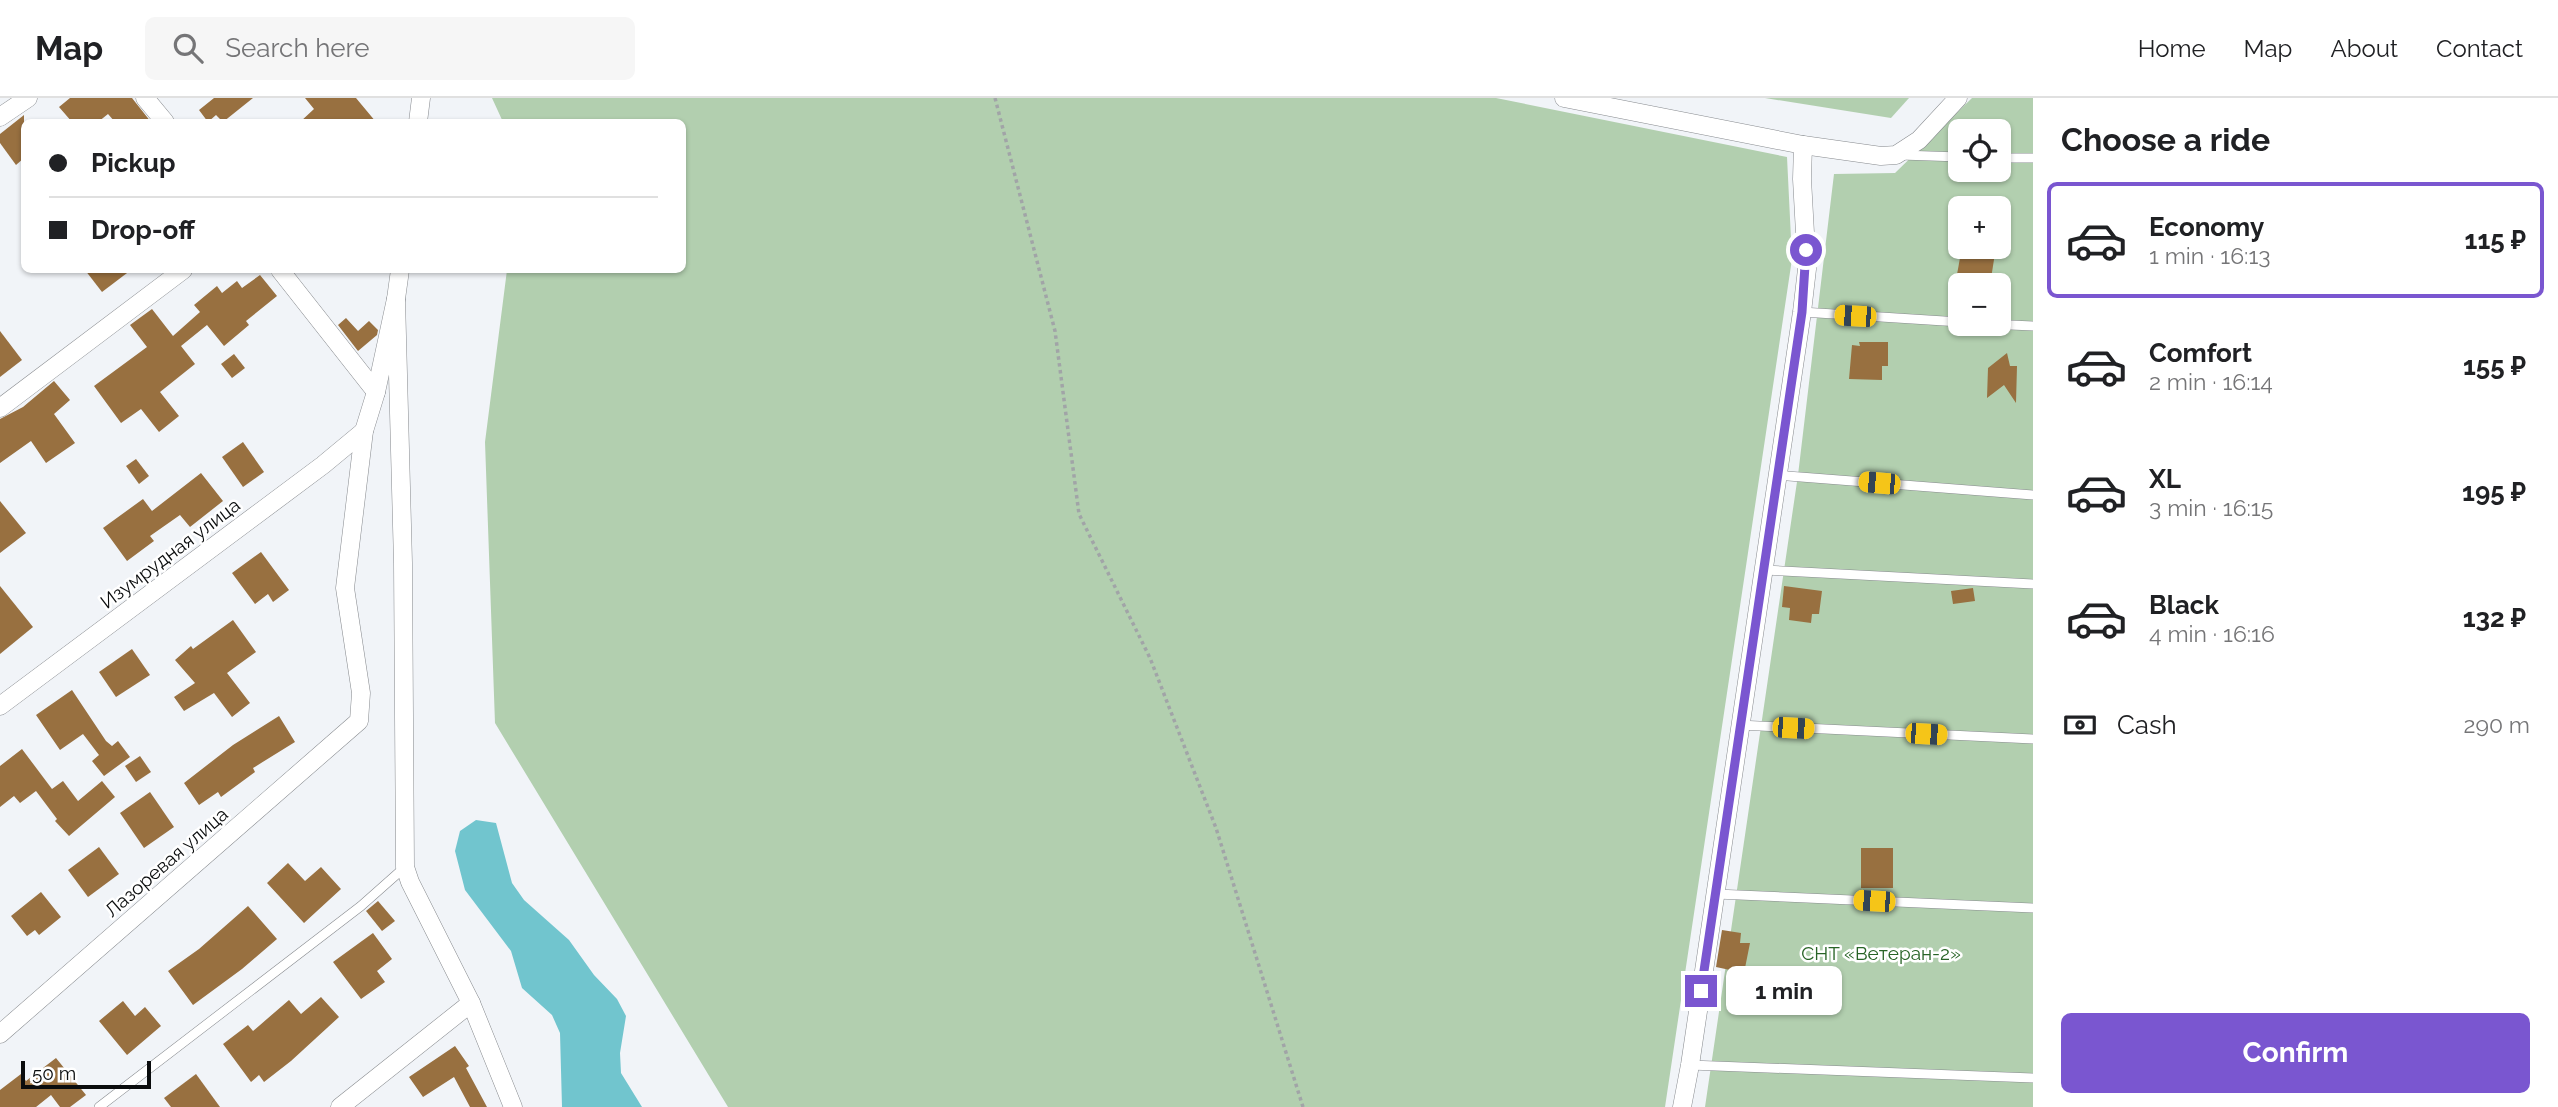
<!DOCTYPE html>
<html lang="en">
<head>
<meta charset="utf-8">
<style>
  body { margin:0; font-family:Raleway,sans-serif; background:#f6f6f6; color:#202124; height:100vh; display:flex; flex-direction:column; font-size:26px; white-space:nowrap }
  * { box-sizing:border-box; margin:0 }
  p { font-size:23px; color:#757577 }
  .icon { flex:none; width:38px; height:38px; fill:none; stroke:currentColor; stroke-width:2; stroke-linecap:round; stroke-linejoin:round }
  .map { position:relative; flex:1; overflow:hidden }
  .drawer { display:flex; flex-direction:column; background:#fff; width:525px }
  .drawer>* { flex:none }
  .guide { position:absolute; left:21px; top:21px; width:665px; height:154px; border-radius:10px; box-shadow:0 2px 5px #0004; display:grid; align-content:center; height:154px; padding:0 28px; background:#fff }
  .tools { position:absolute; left:1948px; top:21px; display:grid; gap:14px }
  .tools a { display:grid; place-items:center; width:63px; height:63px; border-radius:10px; background:#fff; box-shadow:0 2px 5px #0004; font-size:35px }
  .scale { position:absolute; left:21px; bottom:18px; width:130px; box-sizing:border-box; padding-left:7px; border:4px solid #0a0c0d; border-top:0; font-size:19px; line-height:24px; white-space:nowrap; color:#0a0c0d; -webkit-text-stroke:5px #fff; paint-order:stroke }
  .end { position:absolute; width:32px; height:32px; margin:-16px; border:9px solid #7a56d0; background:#fff; box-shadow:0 0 0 4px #fff }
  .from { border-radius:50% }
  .bubble { position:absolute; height:49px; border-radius:10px; background:#fff; box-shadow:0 2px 5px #0004; font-size:23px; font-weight:700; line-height:49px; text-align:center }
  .car { position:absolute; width:21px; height:42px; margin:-21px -10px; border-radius:9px; box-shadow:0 0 5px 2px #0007; background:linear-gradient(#f5c518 24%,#345 0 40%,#f5c518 0 76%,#345 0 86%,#f5c518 0) }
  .guide b { display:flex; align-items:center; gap:24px; height:66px; font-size:26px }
  .guide b+b { border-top:2px solid #e0e0e0 }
  .guide i { width:18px; height:18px; background:#202124 }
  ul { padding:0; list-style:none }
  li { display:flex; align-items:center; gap:21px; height:116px; margin:0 14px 10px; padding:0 14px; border:4px solid transparent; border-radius:10px }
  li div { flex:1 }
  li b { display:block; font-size:26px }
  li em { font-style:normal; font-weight:700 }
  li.on { border-color:#7a56d0 }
  li>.icon { width:63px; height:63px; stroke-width:1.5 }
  h2 { padding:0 28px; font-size:32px; line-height:84px }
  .pay { display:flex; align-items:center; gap:18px; height:77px; padding:0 28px; font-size:26px }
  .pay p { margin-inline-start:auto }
  .action { display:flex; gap:14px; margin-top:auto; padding:14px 28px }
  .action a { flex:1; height:80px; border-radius:10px; background:#7a56d0; color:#fff; font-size:28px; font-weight:700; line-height:80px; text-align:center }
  header { display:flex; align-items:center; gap:42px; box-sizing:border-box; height:98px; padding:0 35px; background:#fff; border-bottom:2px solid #e0e0e0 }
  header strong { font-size:33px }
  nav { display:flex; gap:38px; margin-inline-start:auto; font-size:24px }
  .search { width:490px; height:63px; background:#f6f6f6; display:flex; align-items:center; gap:18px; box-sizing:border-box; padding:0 24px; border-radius:10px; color:#757577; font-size:26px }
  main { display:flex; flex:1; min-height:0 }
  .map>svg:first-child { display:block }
  .green { fill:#b2cfaf; fill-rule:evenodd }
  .water { fill:#71c5ce }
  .building { fill:#987040 }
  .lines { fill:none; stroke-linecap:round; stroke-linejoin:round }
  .lane-casing { stroke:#878a8e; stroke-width:10 }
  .street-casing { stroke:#878a8e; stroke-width:19 }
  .path { stroke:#a1a4a7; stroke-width:3.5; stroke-dasharray:3.5 3.5; stroke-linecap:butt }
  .lane { stroke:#fff; stroke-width:9 }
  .street { stroke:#fff; stroke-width:18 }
  .route { stroke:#7a56d0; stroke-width:9 }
  .labels { text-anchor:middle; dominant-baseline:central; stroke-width:5; stroke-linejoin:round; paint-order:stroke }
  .street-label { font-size:19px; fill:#0a0c0d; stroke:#fff }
  .park-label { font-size:19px; fill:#286426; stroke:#fff }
</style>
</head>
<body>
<header>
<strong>Map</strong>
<div class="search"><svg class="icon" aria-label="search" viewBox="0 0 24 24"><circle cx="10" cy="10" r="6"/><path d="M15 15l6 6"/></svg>Search here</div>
<nav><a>Home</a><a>Map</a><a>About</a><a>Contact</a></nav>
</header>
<main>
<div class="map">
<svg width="2033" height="1009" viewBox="0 0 2033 1009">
  <rect width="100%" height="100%" fill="#f1f4f8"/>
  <g class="green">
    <polygon points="492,0 1496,0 1787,59 1792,161 1665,1009 728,1009 495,625 485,344 507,172 682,172 682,24 503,24"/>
    <polygon points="1765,0 1909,0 1891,20"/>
    <path d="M1972,0H2033V1009H1705L1798,377L1834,76L1895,75ZM1960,33H1998V72H1960ZM1960,110H1998V149H1960ZM1960,187H1998V226H1960Z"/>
  </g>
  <polygon class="water" points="476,722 496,725 512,785 524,802 569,842 594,877 617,901 626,918 620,955 621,975 642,1009 562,1009 560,935 552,917 522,890 511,853 465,792 455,753 460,733"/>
  <g class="building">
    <polygon points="70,0 132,0 151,24 115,24 108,16 98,24 72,24 59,9"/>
    <polygon points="214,0 253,0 223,24 216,17 208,24 199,12"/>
    <polygon points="305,0 356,0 376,24 300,24 314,11"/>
    <polygon points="24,17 24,60 16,67 0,45 0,36"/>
    <polygon points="1962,149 1995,155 1990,187 1956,182"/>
    <polygon points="85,172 131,172 102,194"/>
    <polygon points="260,177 277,198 246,223 249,227 224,248 207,227 181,248 195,266 160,294 179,318 159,334 141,311 121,325 94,288 147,249 130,227 152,211 173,238 200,214 194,207 217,188 222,195 237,183 242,190"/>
    <polygon points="346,220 358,233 369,223 378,232 377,237 358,253 338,227"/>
    <polygon points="0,233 22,262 0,279"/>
    <polygon points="1859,244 1888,244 1888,268 1882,268 1882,282 1849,281 1852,247 1860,248"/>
    <polygon points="2007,255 2010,268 2017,268 2016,305 2004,287 1987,300 1988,270"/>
    <polygon points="234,256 245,270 232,280 221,266"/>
    <polygon points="54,283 70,302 54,316 75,345 46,365 31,343 0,365 0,321 23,309"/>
    <polygon points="243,344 264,374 243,389 222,359"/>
    <polygon points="136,361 149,378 139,386 126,368"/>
    <polygon points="201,375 223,403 190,429 180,417 150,438 154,443 127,463 103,430 143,401 152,413"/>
    <polygon points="0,403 26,435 0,455"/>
    <polygon points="261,454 289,492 273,504 268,496 255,506 232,475"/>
    <polygon points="0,488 33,529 0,556"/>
    <polygon points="1784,488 1822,493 1819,516 1812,516 1811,525 1789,522 1790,510 1782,509"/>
    <polygon points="1973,490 1975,503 1953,506 1951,493"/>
    <polygon points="233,522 256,554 227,575 250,605 232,619 214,595 184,613 174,599 195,585 175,562 191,548 193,551"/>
    <polygon points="132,551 150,577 116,599 99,574"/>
    <polygon points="72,592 106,643 112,648 118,643 130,659 104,678 92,663 99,657 83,636 60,652 36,617"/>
    <polygon points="279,618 295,644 253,670 255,674 221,699 218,694 199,707 184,685 233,647"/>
    <polygon points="22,651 52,691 63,683 78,703 102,683 115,699 69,738 55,723 57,721 36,693 20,705 14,698 0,709 0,668"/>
    <polygon points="140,658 151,674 136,684 125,668"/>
    <polygon points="150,694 174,729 144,750 120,715"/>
    <polygon points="99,749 119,776 88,799 68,772"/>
    <rect x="1861" y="750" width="32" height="40"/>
    <polygon points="288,765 305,783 321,769 341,791 304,825 267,785"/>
    <polygon points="41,794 61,819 39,837 35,832 27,838 11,818"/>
    <polygon points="378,803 395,823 382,833 366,813"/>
    <polygon points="248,808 277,841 242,871 193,907 168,873 199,851"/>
    <polygon points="1722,832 1741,835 1740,845 1750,845 1744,875 1716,869"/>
    <polygon points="373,835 392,861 377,873 385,884 361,901 333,864"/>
    <polygon points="321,899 339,919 291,963 264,984 259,977 251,984 223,946 248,927 253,933 289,902 301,916"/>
    <polygon points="123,903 135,918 145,909 161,928 127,957 99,923"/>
    <polygon points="455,948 469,968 466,970 487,1009 470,1009 454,979 423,999 409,979"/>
    <polygon points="56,960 86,997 70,1009 60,1009 51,997 36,1009 0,1009 0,992 21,976 26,983"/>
    <polygon points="196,976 220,1009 171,1009 164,1000"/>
  </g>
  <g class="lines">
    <g class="lane-casing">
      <g id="lane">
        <polyline points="1901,57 1960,59"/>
        <polyline points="1998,60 2033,60"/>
        <polyline points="1802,214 1960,224"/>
        <polyline points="1989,226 2033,228"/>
        <polyline points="1776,377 2033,397"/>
        <polyline points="1764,472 2033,486"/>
        <polyline points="1739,627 2033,641"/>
        <polyline points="1716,796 2033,810"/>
        <polyline points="1690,967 2033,980"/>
        <polyline points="99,1009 361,808 405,769"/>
      </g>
    </g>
    <g class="street-casing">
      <g id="street">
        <polyline points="145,0 165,24"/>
        <polyline points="1564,0 1803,47 1881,58 1896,57 1919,42 1958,0"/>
        <polyline points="0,19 28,0"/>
        <polyline points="418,24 421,0"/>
        <polyline points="280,172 376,294"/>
        <polyline points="400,172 396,201 403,465 405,769 410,784 471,905 513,1009"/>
        <polyline points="0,310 183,172"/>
        <polyline points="0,608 323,367 364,333"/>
        <polyline points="0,936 359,623 361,595 345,490 364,333 376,294 396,201"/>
        <polyline points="340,1009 471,905"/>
        <polyline points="1682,1009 1690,967 1802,214 1807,171 1802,81 1803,47"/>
      </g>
    </g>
    <polyline class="path" points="995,0 1055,233 1079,416 1150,560 1216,730 1303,1009"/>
    <use href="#lane" class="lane"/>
    <use href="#street" class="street"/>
  </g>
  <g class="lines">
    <polyline class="route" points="1701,893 1802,214 1806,152"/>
  </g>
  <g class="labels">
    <g class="street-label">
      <text transform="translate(170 455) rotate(-37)">Изумрудная улица</text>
      <text transform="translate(166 764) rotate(-41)">Лазоревая улица</text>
    </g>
    <g class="park-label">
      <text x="1881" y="855">СНТ «Ветеран-2»</text>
    </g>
  </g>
</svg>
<div class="tools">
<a><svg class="icon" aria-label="locate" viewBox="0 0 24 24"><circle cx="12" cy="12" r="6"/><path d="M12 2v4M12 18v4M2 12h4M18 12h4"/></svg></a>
<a>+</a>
<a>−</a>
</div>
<div class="scale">50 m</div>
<i class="end from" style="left:1806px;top:152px"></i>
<i class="end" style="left:1701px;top:893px"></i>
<div class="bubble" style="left:1726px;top:868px;width:116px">1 min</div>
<i class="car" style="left:1855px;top:218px;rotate:273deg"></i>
<i class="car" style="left:1879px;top:385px;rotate:275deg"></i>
<i class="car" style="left:1793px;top:630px;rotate:93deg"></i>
<i class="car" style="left:1926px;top:636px;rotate:93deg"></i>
<i class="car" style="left:1874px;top:803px;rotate:273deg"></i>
<div class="guide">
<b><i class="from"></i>Pickup</b>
<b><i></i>Drop-off</b>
</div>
</div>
<section class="drawer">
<h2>Choose a ride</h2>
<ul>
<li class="on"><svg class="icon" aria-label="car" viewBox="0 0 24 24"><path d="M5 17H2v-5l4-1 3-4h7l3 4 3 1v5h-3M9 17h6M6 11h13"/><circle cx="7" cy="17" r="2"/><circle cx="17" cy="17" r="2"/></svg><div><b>Economy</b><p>1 min · 16:13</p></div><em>115 ₽</em></li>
<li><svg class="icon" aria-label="car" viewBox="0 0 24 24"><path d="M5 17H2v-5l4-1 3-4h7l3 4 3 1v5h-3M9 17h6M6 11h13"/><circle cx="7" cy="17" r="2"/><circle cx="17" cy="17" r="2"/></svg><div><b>Comfort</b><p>2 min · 16:14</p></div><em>155 ₽</em></li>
<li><svg class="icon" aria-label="car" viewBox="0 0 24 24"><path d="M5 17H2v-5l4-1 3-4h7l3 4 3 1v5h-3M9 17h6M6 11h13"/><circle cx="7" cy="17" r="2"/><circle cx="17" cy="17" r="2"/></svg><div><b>XL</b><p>3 min · 16:15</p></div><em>195 ₽</em></li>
<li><svg class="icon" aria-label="car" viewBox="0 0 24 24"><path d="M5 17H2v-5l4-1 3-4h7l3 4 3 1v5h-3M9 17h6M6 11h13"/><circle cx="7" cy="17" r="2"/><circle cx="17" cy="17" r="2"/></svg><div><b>Black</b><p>4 min · 16:16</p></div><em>132 ₽</em></li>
</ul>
<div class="pay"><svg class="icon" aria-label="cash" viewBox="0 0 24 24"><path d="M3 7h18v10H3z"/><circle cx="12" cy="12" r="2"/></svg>Cash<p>290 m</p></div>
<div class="action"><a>Confirm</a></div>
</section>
</main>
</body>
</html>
